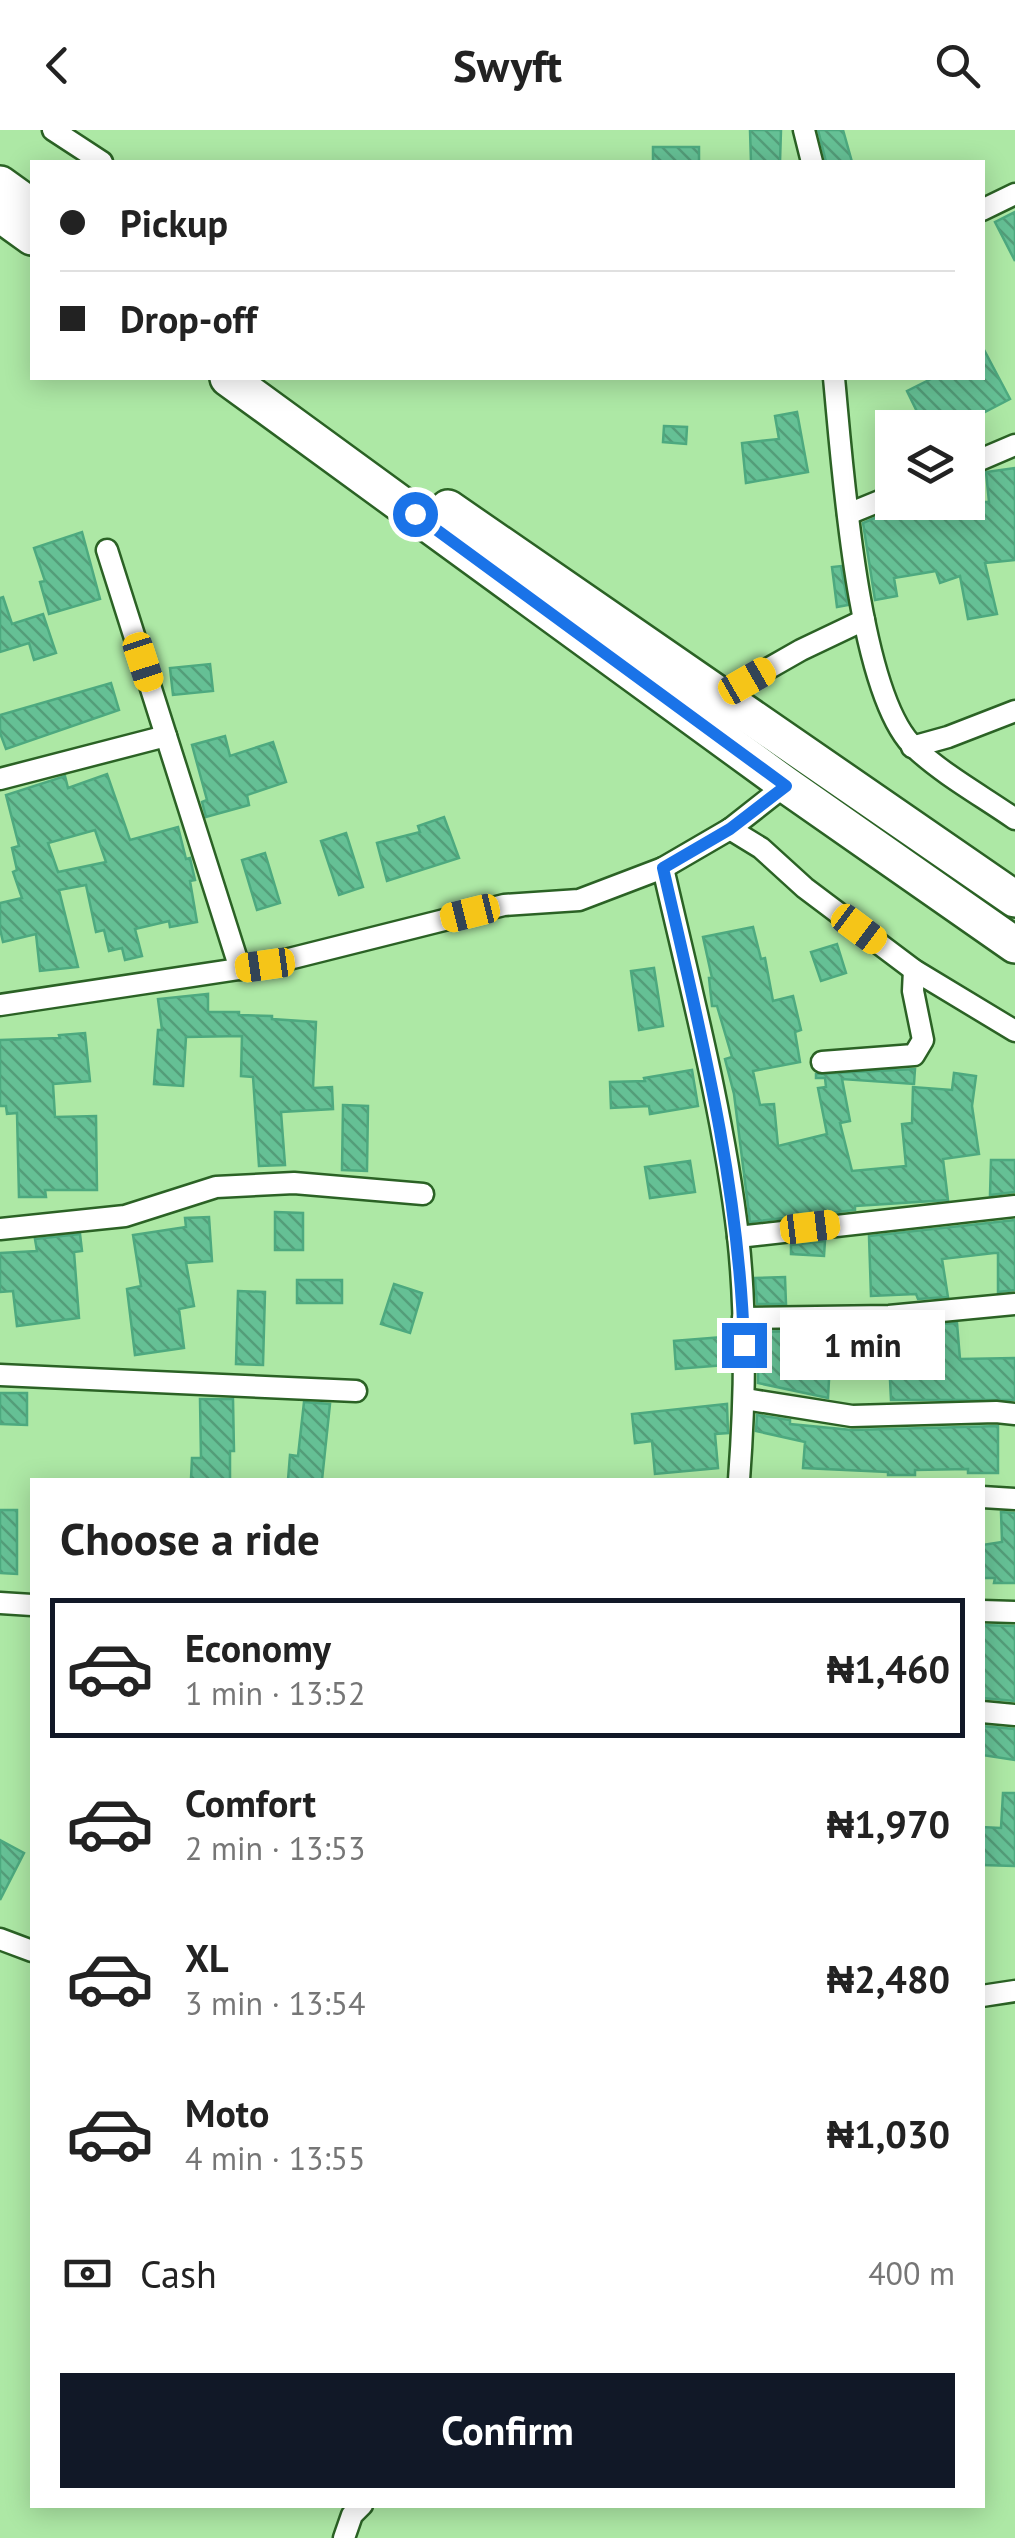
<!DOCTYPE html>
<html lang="en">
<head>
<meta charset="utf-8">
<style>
  body { margin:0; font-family:"PT Sans",sans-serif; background:#f6f6f6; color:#222; height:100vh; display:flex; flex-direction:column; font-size:38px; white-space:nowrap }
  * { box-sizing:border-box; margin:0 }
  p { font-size:32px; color:#767676 }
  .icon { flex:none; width:55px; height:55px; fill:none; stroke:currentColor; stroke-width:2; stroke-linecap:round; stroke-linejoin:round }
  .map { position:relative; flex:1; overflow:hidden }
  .side { position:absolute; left:30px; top:1348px; width:955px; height:1030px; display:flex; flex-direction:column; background:#fff; border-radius:0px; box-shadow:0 5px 25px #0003 }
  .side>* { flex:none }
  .guide { position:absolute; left:30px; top:30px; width:955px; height:220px; border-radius:0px; box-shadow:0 5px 25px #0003; display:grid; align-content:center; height:220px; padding:0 30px; background:#fff }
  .controls { position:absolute; left:875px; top:280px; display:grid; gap:20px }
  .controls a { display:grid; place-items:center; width:110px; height:110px; border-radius:0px; background:#fff; box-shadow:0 5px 25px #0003; font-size:50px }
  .end { position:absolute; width:45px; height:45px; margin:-22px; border:12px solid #1a73e8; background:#fff; box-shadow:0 0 0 5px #fff }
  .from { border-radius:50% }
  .bubble { position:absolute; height:70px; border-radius:0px; background:#fff; box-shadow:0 5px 25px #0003; font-size:32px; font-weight:800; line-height:70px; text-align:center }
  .car { position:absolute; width:30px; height:60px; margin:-30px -15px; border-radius:12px; box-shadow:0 0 8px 2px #0007; background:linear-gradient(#f5c518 24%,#345 0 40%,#f5c518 0 76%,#345 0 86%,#f5c518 0) }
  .guide b { display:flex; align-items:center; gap:35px; height:95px; font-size:38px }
  .guide b+b { border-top:2px solid #e0e0e0 }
  .guide i { width:25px; height:25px; background:#222 }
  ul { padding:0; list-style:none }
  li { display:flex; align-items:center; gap:30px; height:140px; margin:0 20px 15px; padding:0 10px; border:5px solid transparent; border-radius:0px }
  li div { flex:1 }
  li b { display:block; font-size:38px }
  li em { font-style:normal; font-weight:800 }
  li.current { border-color:#111827 }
  li>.icon { width:90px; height:90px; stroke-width:1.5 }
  h2 { padding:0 30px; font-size:45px; line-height:120px }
  .pay { display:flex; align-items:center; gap:25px; height:110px; padding:0 30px; font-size:38px }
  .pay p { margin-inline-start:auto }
  .cta { display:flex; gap:20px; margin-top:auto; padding:20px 30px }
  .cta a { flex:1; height:115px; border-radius:0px; background:#111827; color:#fff; font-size:40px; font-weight:800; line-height:115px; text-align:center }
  header { display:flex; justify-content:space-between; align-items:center; height:130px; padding:0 30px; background:#fff; font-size:45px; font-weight:800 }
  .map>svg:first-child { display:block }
  .building { fill:url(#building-back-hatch); stroke:#4da97f; stroke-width:2.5; fill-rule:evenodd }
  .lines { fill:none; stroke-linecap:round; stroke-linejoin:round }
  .minor-casing { stroke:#2b6225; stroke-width:25 }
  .motorway-casing { stroke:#2b6225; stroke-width:40 }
  .minor { stroke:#fff; stroke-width:20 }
  .motorway { stroke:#fff; stroke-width:35 }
  .route { stroke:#1a73e8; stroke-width:12 }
</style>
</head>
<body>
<header><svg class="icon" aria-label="back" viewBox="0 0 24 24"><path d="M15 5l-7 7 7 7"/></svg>Swyft<svg class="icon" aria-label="search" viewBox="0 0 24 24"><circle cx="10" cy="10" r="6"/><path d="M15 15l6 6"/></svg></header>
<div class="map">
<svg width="1015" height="2408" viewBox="0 0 1015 2408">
  <defs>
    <pattern id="building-back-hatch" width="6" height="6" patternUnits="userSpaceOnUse" patternTransform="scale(2.5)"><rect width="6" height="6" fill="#65c095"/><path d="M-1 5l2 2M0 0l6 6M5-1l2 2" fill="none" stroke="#539d79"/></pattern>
  </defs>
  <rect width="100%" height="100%" fill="#ade8a5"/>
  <g class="building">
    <polygon points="750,0 781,0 780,32 751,32"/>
    <polygon points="818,0 843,0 852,32 826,32"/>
    <rect x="653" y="17" width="46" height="15"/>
    <polygon points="1015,82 1015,131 995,92"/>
    <polygon points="982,216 1010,269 954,298 925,298 907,261 933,248 982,248"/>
    <polygon points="797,282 808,342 746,353 742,313 779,309 775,286"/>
    <polygon points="664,296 687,297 686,314 663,312"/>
    <polygon points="1015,338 1015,430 985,433 997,484 968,489 960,446 940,453 936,441 894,448 897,466 875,470 863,393 911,372 989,372 986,342"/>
    <polygon points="82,402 100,469 49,484 40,452 45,451 34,418"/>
    <polygon points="841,436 848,475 837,477 832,437"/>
    <polygon points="3,467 12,494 43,484 56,523 34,530 29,513 0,522 0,468"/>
    <polygon points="210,534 213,561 173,565 170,538"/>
    <polygon points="111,553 119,580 6,619 0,603 0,585"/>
    <polygon points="225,606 230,626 273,612 286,652 247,665 249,675 206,687 202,672 207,670 192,615"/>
    <path d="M107,644L130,710L178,697L186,729L190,728L195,750L190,751L197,792L170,797L169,791L135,799L142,826L125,830L122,818L109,821L104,800L96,802L86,755L59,760L78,837L40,841L36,804L3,812L0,799V773L22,768L13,742L17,740L12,718L19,716L6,665L65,646L68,658ZM95,700L106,732L58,742L48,713Z"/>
    <polygon points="444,687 459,728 387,751 377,713 420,702 418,696"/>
    <polygon points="346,703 363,757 339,765 321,711"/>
    <polygon points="265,723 280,773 257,780 242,730"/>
    <polygon points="753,797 761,829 765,828 773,871 793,866 801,900 795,902 800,932 753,941 760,975 774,974 778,1016 827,1004 818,958 826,957 825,948 816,948 816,944 915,939 914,954 842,949 850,991 840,993 852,1041 906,1036 902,994 912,993 913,957 952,960 954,943 976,946 972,976 979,1024 943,1029 948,1070 855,1076 855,1080 750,1092 734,964 725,929 732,927 717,876 712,876 709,848 712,848 703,807"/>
    <polygon points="837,814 846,843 821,851 811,822"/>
    <polygon points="654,838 663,896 639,900 631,841"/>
    <polygon points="208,864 208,882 239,882 239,885 272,886 272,889 316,892 313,958 332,957 333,979 281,982 285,1035 259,1036 253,947 241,946 242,906 186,907 183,956 154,954 158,900 162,900 158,869"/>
    <polygon points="85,903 90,951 53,954 55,987 96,986 97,1060 45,1060 46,1067 19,1067 17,983 7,984 6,976 0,976 0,910 60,908 59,905"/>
    <polygon points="692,940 698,976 650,984 649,976 611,978 610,952 645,951 644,948"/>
    <polygon points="343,975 368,976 367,1041 342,1040"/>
    <polygon points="991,1030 1015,1030 1015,1062 990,1065"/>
    <polygon points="690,1031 695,1062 650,1068 645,1037"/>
    <polygon points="275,1082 303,1083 303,1120 275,1120"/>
    <polygon points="209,1087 212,1131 186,1133 194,1176 179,1179 184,1218 135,1225 127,1159 141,1156 133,1105 186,1097 185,1088"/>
    <polygon points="1015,1090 1015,1160 998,1162 998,1123 994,1123 942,1129 948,1167 918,1169 916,1164 871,1166 869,1106"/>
    <polygon points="80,1104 82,1121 74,1122 79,1188 17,1196 13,1161 0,1162 0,1123 37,1121 35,1109"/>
    <polygon points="825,1111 824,1126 791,1124 791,1115"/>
    <polygon points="785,1147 786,1174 757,1174 755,1148"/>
    <rect x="297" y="1150" width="45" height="23"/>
    <polygon points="394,1154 422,1163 410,1203 381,1194"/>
    <polygon points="238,1161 265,1162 263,1235 236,1234"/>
    <polygon points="957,1193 960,1229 1015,1228 1015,1270 891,1270 889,1229 837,1228 836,1200"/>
    <polygon points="790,1201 785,1230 830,1232 828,1268 758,1253 758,1202"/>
    <polygon points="722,1207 725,1235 676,1239 674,1211"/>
    <polygon points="0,1263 27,1263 27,1295 0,1294"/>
    <polygon points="200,1269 233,1269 234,1321 230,1321 230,1350 191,1349 192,1328 201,1328"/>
    <polygon points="304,1272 330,1274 322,1350 288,1350 290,1325 298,1326"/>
    <polygon points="727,1274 728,1303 715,1304 718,1338 655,1344 652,1311 635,1313 632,1284"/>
    <polygon points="757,1285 790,1290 790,1294 852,1300 998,1296 998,1343 968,1343 968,1339 915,1340 915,1345 888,1345 888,1342 803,1338 805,1312 756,1301"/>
    <polygon points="0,1380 17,1380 17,1444 0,1443"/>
    <polygon points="1001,1382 1015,1383 1015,1453 994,1453 995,1448 982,1448 982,1415 1002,1412"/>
    <polygon points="982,1495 1015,1496 1015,1571 982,1568"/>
    <polygon points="982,1596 1015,1599 1015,1630 982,1625"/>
    <polygon points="1003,1663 1015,1663 1015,1736 982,1735 982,1697 1001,1698"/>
    <polygon points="0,1710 24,1723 0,1770"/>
  </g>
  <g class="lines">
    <g class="minor-casing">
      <g id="minor">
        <polyline points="53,0 102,32"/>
        <polyline points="804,0 812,32"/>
        <polyline points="982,80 1015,64"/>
        <path d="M834,248C842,329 857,566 915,618C944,645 982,666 1015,689"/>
        <polyline points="968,335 1015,315"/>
        <polyline points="848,384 892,366"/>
        <polyline points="107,420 240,839"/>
        <polyline points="720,566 801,520 864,490"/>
        <polyline points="912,617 948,607 1015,581"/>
        <polyline points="0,649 166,606"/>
        <polyline points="730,699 761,718 805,758 914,840 1015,901"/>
        <path d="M663,738C691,860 723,981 738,1106C747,1187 745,1269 739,1350"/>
        <polyline points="0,875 265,835 504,775 579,770 663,738 730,699 786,655"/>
        <polyline points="822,932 914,925 923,910 913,861 914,840"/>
        <polyline points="0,1099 125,1086 216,1057 294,1053 423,1064"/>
        <polyline points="738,1107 1015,1076"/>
        <polyline points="743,1188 889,1186 1015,1174"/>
        <polyline points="0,1245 356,1261"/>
        <polyline points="745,1269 852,1286 996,1282 1015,1284"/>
        <polyline points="982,1367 1015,1369"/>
        <polyline points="0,1473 32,1475"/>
        <polyline points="982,1481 1015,1482"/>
        <polyline points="982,1582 1015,1585"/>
        <polyline points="0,1809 32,1821"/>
        <polyline points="982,1866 1015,1861"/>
        <polyline points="344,2408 352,2385 362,2375"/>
      </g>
    </g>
    <g class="motorway-casing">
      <g id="motorway">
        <polyline points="0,54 32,77"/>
        <polyline points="0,84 32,107"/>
        <polyline points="228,248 786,655 1015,815"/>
        <polyline points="448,378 1015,769"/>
      </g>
    </g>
    <use href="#minor" class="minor"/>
    <use href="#motorway" class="motorway"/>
  </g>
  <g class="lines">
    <path class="route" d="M415,384L786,656L730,699L663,738C699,896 739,1052 744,1215"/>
  </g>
</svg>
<div class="controls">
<a><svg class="icon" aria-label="layers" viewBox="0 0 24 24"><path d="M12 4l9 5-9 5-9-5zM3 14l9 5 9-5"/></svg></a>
</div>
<i class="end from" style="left:415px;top:384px"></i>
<i class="end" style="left:744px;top:1215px"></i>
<div class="bubble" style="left:780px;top:1180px;width:165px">1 min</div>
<i class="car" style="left:143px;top:532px;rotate:162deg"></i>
<i class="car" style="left:747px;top:551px;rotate:60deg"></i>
<i class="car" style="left:470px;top:783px;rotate:256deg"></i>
<i class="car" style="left:859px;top:799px;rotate:127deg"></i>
<i class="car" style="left:265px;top:835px;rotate:262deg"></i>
<i class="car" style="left:810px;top:1097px;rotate:83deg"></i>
<div class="guide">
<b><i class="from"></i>Pickup</b>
<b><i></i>Drop-off</b>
</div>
<section class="side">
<h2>Choose a ride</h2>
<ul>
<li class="current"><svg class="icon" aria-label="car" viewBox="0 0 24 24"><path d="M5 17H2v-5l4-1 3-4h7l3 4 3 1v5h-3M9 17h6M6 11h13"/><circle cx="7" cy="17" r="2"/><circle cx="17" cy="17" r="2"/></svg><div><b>Economy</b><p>1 min · 13:52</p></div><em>₦1,460</em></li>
<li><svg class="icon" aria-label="car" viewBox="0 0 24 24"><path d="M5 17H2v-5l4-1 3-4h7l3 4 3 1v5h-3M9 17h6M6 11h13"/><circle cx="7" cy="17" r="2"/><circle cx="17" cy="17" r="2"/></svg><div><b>Comfort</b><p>2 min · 13:53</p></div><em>₦1,970</em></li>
<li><svg class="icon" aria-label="car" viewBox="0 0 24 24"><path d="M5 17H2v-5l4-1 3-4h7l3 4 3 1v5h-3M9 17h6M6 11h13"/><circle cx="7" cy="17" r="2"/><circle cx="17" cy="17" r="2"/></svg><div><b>XL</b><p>3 min · 13:54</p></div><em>₦2,480</em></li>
<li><svg class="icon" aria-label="car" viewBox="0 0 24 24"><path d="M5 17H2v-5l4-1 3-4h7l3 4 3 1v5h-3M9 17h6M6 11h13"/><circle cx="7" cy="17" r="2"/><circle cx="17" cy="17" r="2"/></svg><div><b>Moto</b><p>4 min · 13:55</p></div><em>₦1,030</em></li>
</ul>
<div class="pay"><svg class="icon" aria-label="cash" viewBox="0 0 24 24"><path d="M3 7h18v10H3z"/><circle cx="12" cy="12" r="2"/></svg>Cash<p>400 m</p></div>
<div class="cta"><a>Confirm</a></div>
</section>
</div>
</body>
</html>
